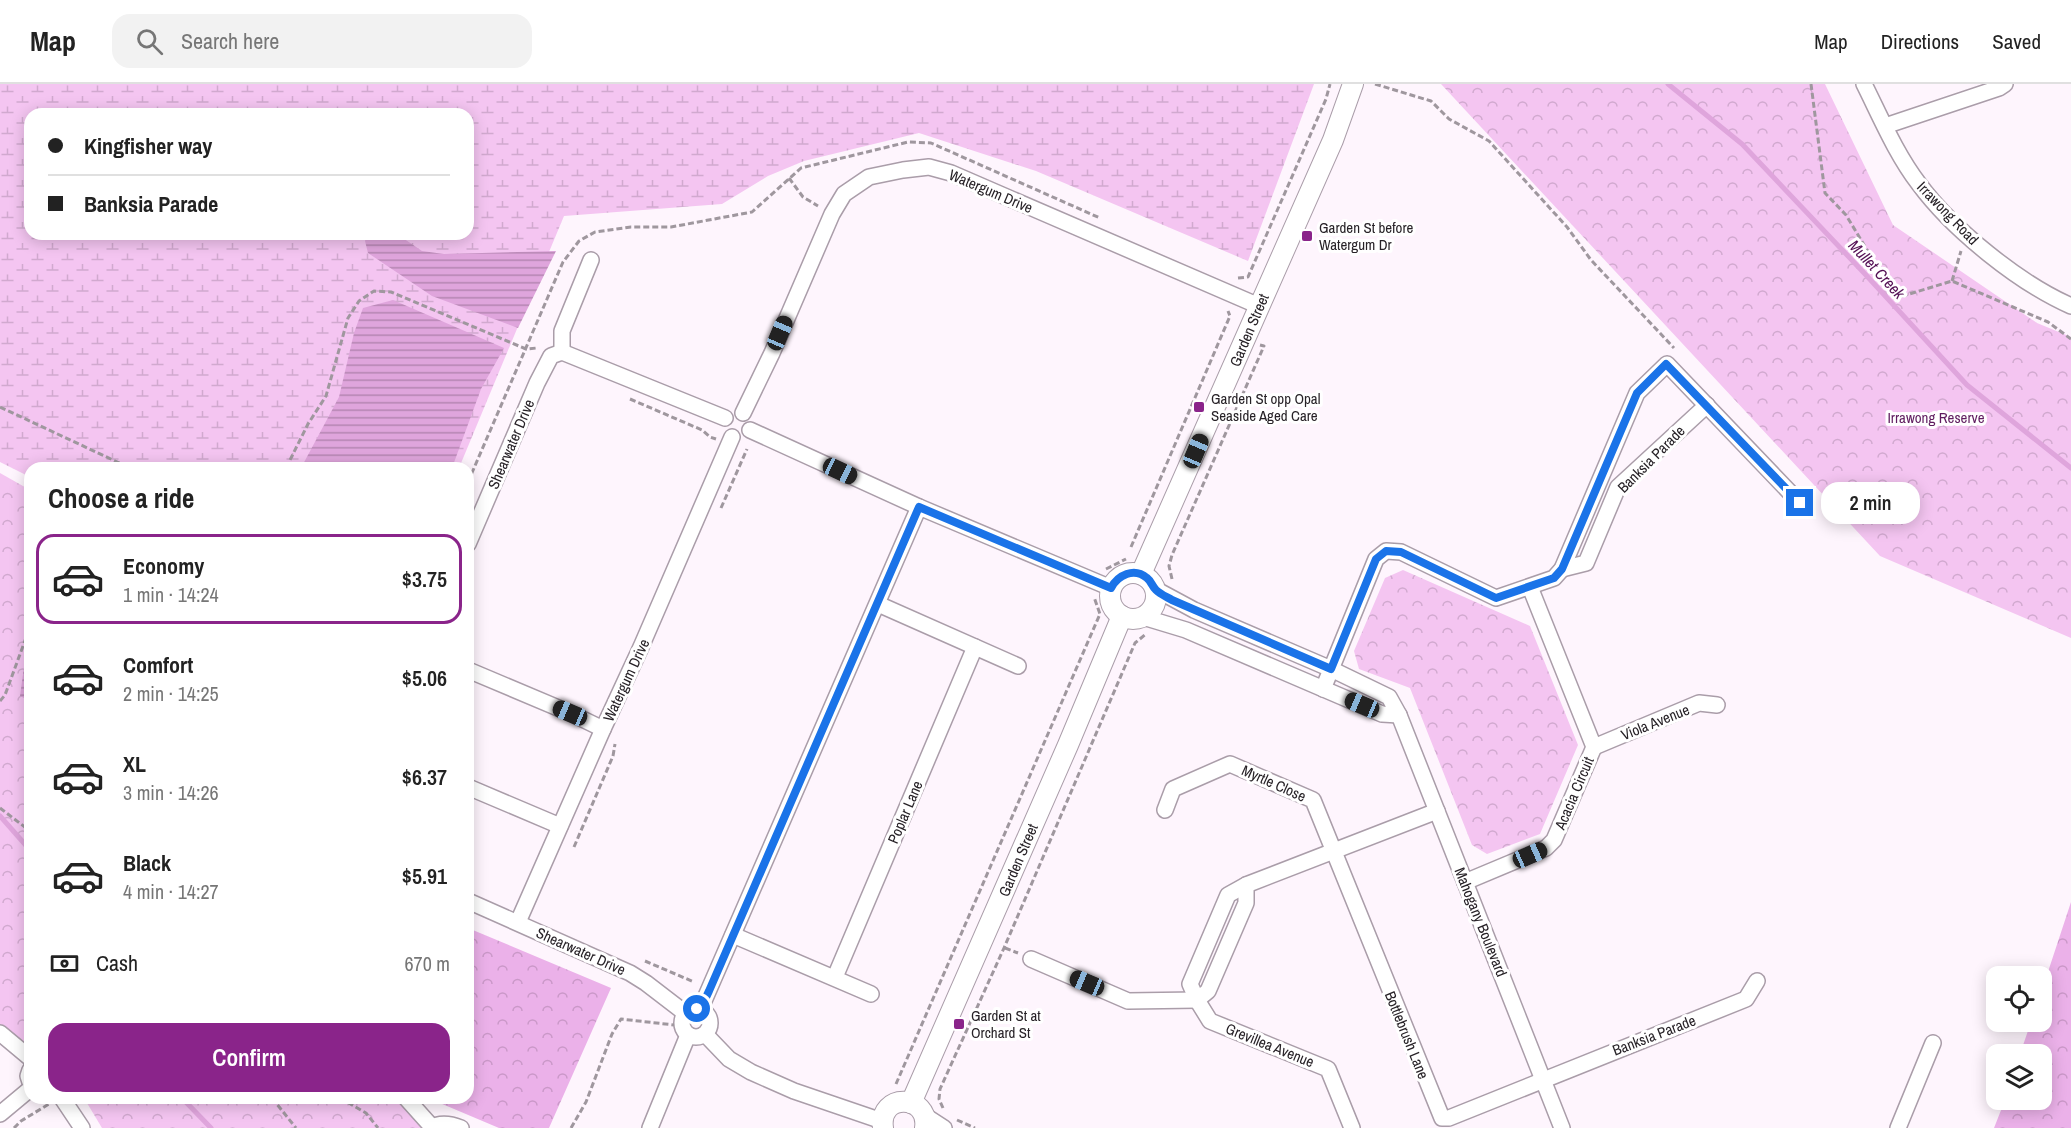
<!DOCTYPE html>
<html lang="en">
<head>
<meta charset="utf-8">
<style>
  body { margin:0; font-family:"Archivo Narrow",sans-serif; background:#f2f2f2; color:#222; height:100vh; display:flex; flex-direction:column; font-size:22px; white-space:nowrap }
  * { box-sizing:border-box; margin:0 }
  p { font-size:20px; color:#767676 }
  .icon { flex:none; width:33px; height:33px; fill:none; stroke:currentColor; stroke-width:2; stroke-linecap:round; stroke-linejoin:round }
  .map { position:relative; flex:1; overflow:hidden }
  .side { position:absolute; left:24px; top:378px; width:450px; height:642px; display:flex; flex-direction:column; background:#fff; border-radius:18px; box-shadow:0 3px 15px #0003 }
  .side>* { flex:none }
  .banner { position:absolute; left:24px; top:24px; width:450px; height:132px; border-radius:18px; box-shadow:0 3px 15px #0003; display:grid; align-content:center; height:132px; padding:0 24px; background:#fff }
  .fabs { position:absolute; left:1986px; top:882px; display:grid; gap:12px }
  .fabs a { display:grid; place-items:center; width:66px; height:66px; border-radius:12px; background:#fff; box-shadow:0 3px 15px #0003; font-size:30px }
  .end { position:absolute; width:27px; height:27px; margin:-14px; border:8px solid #1a73e8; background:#fff; box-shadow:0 0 0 3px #fff }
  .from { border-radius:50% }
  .bubble { position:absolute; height:42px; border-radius:18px; background:#fff; box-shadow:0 3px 15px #0003; font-size:20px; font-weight:600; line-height:42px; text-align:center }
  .car { position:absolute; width:18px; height:36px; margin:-18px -9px; border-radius:8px; box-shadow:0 0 4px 2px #0007; background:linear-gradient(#222 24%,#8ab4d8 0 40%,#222 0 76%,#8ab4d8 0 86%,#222 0) }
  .banner b { display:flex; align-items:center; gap:21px; height:57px; font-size:22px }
  .banner b+b { border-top:2px solid #e0e0e0 }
  .banner i { width:15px; height:15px; background:#222 }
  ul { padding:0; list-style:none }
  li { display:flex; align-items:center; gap:18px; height:90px; margin:0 12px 9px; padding:0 12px; border:3px solid transparent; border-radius:18px }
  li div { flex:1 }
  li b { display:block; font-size:22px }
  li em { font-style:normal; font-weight:600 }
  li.active { border-color:#8a248a }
  li>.icon { width:54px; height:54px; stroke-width:1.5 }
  h2 { padding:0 24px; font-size:27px; line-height:72px }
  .pay { display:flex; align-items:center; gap:15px; height:66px; padding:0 24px; font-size:22px }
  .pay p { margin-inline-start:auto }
  .cta { display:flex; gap:12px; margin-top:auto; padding:12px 24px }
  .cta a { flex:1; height:69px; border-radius:18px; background:#8a248a; color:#fff; font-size:24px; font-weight:600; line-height:69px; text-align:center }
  header { display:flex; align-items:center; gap:36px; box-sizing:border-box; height:84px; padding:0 30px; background:#fff; border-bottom:2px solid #e0e0e0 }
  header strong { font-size:28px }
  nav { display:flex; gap:33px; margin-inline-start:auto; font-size:21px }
  .search { width:420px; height:54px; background:#f2f2f2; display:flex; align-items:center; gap:15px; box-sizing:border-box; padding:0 21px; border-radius:18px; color:#767676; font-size:22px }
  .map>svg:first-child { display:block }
  .forest { fill:url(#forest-crowns) }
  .wetland { fill:url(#wetland-marsh); fill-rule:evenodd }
  .park { fill:url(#park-crowns) }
  .water { fill:url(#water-rules) }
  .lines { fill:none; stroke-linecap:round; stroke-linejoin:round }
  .stream { stroke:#dfa5dc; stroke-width:5 }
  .minor-casing { stroke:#aa9da9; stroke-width:18 }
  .tertiary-casing { stroke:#aa9da9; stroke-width:22 }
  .path { stroke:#9f979e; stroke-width:3; stroke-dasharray:6 3; stroke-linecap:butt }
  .minor { stroke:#fff; stroke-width:15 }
  .tertiary { stroke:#fff; stroke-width:20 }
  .route { stroke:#1a73e8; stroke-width:8 }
  .poi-dot { fill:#8a248a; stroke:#fff; stroke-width:2 }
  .labels { text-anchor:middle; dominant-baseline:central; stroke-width:6; stroke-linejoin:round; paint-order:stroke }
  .street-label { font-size:15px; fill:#272227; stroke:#fff }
  .poi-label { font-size:15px; fill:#272227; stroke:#fff; text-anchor:start }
  .park-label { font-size:15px; fill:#5f1c5f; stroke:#fff }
  .water-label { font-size:16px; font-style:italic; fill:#530f54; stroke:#fff }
</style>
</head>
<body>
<header>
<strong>Map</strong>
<div class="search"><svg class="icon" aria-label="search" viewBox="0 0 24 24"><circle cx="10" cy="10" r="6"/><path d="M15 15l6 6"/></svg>Search here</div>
<nav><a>Map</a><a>Directions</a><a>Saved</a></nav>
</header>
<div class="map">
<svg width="2071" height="1044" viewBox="0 0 2071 1044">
  <defs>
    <pattern id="forest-crowns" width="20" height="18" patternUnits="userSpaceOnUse" patternTransform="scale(1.5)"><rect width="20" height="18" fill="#ebb1e9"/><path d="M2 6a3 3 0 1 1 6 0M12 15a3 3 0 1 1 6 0" fill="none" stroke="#ca98c8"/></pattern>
    <pattern id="wetland-marsh" width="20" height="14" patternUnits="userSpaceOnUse" patternTransform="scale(1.5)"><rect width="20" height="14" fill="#f4c5f1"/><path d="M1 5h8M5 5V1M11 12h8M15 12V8" fill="none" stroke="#d1a9cf"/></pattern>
    <pattern id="park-crowns" width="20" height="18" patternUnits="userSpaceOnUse" patternTransform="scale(1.5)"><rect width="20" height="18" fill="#f4c5f1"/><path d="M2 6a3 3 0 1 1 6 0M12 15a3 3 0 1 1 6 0" fill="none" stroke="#d1a9cf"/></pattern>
    <pattern id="water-rules" width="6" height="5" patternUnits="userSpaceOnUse" patternTransform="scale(1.5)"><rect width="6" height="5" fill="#dfa5dc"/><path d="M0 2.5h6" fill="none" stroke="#b586b2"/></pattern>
  </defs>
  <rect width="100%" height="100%" fill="#fef5fd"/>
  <g class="forest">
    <polygon points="2071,818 2071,1044 1994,1044 2005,1016 2042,1016 2042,970 2020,970 2031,938 2042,938 2042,906"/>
    <polygon points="468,844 611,904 549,1044 499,1044 428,1014 468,1014"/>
  </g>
  <path class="wetland" d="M0,0H1314L1248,177L1036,87L919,49L804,77L768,92L722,120L564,132L459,384H30V393L0,378ZM30,30H468V150H30Z"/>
  <g class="park">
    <polygon points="1441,0 1825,0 1893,141 2037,239 2071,253 2071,554 1880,472"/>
    <polygon points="0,389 30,406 30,961 19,959 0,940"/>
    <polygon points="1403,486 1530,542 1578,661 1540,750 1487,770 1472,761 1410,604 1359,585 1354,567 1385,494"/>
    <polygon points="84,1014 393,1014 406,1023 421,1044 102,1044"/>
  </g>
  <g class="water">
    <polygon points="367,150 397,150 422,167 444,170 556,167 518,244 432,212 368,169 365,157"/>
    <polygon points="393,216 504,264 481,305 452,384 301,384 339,313 354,249 363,224"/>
    <polygon points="30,564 30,617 20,612 25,576"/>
  </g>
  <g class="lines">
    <g class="stream">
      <polyline points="1668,0 1742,60 1865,190 1967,301 2071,384"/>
      <polyline points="0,732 30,766"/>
      <polyline points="182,1014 211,1044"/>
    </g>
    <g class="minor-casing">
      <g id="minor">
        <path d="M1864,0C1881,34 1896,70 1919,100C1953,146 2019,199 2071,222"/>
        <polyline points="1885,42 1999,4 2005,0"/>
        <polyline points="562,268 562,247 591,176"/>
        <polyline points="743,329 772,269 832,130 844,110 869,93 903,86 929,83 951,89 1259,222"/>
        <polyline points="750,346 919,423 1111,504"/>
        <polyline points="468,460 537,299 551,272 562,268 725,334"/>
        <polyline points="1562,485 1586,479 1618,403 1707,321"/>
        <polyline points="1155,505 1194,526 1331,585 1389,613 1399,631 1562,1044"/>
        <polyline points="878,520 1018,582"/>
        <polyline points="1143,533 1186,546 1382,630 1399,631"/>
        <polyline points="468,586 570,629 603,645"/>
        <polyline points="1323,605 1376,475 1386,467 1401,468 1496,514 1554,494 1562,485 1637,309 1667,280 1800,419"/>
        <polyline points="1594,663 1699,619 1717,621"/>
        <polyline points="468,703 560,742"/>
        <polyline points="1165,726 1173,705 1230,680 1313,716 1442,1034 1449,1034 1746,915 1757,897"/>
        <polyline points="1465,798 1546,764 1554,756 1594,663 1530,503"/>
        <polyline points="468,817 630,889 646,899 685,929"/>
        <polyline points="518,838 603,645 641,563 732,353"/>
        <polyline points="733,851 871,910"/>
        <polyline points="1031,875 1128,917 1197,916"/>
        <polyline points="835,893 975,563"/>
        <polyline points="1197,916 1208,907 1246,819 1246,801"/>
        <circle cx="696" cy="939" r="14"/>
        <polyline points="700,926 919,423"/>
        <polyline points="0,949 30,974"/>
        <polyline points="705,950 729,975 751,988 794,1007 882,1037"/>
        <polyline points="30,986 28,992 30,998"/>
        <polyline points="62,1014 82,1044"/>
        <polyline points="406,1014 432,1043"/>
        <polyline points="0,1030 30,1005"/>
        <polyline points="924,1031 944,1044"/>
        <path d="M431,1044C440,1038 451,1040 461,1044"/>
        <polyline points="650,1044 688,951"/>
        <polyline points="1352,1044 1328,985 1210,937 1197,916 1190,900 1228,811 1246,801 1437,727"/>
        <polyline points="1898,1044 1933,959"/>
      </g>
    </g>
    <g class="tertiary-casing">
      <g id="tertiary">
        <circle cx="1133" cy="512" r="23"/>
        <polyline points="1141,490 1333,56 1353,0"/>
        <polyline points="911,1019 1068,661 1122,532"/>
        <path d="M883,1044C878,1008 930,1010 925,1044"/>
      </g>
    </g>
    <g class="path">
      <polyline points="1375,0 1431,17 1449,35 1489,57 1567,143 1591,176 1674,264"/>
      <polyline points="1811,0 1825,109 1846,131 1896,214 1952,197 2048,238 2071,255"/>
      <polyline points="789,94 803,113 818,122"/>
      <polyline points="1238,194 1248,193 1326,15 1330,0"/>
      <polyline points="1952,197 1961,167"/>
      <polyline points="630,315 702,346 710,353 716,355"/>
      <polyline points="0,323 130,384"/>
      <polyline points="286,384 308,340 326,312 348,234 359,217 374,207 391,208 526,265 537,264"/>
      <polyline points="468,398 563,178 579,157 595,148 631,143 671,143 752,128 801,84 908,58 931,59 1100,134"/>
      <polyline points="721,424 747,365"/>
      <polyline points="1131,463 1230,232 1228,227"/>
      <polyline points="1106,485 1126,475"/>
      <polyline points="1172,495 1169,482 1172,471 1264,262 1260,261"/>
      <polyline points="0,617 5,611 30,543"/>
      <polyline points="0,724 30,747"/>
      <polyline points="574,763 613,672 615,660"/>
      <polyline points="1005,864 1018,869"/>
      <polyline points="645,877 694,898"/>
      <polyline points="896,1000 1100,530 1094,513"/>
      <polyline points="272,1014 296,1044"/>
      <polyline points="340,1014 366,1029 378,1044"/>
      <polyline points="276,1018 288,1014"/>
      <polyline points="943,1024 939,1015 940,1005 1004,864 1135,559 1146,550"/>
      <polyline points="957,1036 975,1044"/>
      <polyline points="14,1044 21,1037 49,1020"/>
      <polyline points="571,1044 586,1018 612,950 621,935 674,941"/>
    </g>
    <use href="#minor" class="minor"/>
    <use href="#tertiary" class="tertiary"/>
  </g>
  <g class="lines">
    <path class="route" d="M697,925L700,926L709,907L919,423L1111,504C1118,491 1134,483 1147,494C1151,497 1152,502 1156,506C1160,510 1167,513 1172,516L1331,585L1376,475L1386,467L1401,468L1496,514L1554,494L1562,485L1637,309L1666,280L1800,419"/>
  </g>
  <g class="poi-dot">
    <rect x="1301" y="146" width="12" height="12" rx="3"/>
    <rect x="1193" y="317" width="12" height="12" rx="3"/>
    <rect x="953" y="934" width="12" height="12" rx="3"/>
  </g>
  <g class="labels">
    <g class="street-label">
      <text transform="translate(991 107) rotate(23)">Watergum Drive</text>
      <text transform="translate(1948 129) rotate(46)">Irrawong Road</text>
      <text transform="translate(1249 246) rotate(-67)">Garden Street</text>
      <text transform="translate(511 360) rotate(-67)">Shearwater Drive</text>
      <text transform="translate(1651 375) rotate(-45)">Banksia Parade</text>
      <text transform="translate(626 596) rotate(-65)">Watergum Drive</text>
      <text transform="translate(1655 638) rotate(-22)">Viola Avenue</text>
      <text transform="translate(1274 699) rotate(24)">Myrtle Close</text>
      <text transform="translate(1574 709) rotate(-67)">Acacia Circuit</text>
      <text transform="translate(905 728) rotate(-67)">Poplar Lane</text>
      <text transform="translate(1018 776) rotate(-67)">Garden Street</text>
      <text transform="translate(1481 838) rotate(68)">Mahogany Boulevard</text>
      <text transform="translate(581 867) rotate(24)">Shearwater Drive</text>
      <text transform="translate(1407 951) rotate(68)">Bottlebrush Lane</text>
      <text transform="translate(1654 951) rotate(-21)">Banksia Parade</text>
      <text transform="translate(1270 961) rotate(22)">Grevillea Avenue</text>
    </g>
    <g class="poi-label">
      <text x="1319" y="143">Garden St before<tspan x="1319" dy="17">Watergum Dr</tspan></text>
      <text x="1211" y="314">Garden St opp Opal<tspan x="1211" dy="17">Seaside Aged Care</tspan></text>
      <text x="971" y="931">Garden St at<tspan x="971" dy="17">Orchard St</tspan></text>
    </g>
    <g class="park-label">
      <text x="1936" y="333">Irrawong Reserve</text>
    </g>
    <g class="water-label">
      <text transform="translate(1877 185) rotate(47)">Mullet Creek</text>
    </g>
  </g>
</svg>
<div class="fabs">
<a><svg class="icon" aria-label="locate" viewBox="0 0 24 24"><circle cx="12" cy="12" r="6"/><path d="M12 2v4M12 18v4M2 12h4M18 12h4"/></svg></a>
<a><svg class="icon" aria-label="layers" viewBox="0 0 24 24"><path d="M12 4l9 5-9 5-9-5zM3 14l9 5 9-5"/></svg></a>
</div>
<i class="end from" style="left:697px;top:925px"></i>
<i class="end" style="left:1800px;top:419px"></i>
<div class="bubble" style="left:1821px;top:398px;width:99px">2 min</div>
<i class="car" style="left:780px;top:249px;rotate:23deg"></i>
<i class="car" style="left:1196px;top:367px;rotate:23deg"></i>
<i class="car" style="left:840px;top:387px;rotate:115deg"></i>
<i class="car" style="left:1362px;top:621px;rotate:293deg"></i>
<i class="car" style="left:570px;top:629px;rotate:293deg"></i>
<i class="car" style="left:1530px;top:771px;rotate:66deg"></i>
<i class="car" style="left:1087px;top:899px;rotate:293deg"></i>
<div class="banner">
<b><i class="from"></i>Kingfisher way</b>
<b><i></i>Banksia Parade</b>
</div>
<section class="side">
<h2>Choose a ride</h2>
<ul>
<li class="active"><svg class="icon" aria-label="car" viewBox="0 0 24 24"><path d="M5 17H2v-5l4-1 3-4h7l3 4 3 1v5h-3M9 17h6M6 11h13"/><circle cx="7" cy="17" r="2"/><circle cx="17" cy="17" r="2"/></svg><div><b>Economy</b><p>1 min · 14:24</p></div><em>$3.75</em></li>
<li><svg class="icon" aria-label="car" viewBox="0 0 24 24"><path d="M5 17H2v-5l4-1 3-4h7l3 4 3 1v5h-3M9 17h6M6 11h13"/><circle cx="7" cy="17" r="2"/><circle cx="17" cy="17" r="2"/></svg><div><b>Comfort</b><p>2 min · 14:25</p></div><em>$5.06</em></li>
<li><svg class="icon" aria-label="car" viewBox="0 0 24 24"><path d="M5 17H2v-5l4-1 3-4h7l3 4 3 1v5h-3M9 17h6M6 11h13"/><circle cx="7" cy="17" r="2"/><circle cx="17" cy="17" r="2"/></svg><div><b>XL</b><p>3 min · 14:26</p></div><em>$6.37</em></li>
<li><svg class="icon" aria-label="car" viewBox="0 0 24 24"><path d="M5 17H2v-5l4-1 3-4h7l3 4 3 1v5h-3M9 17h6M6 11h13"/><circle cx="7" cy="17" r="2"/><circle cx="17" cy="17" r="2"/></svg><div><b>Black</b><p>4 min · 14:27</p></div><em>$5.91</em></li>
</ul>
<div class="pay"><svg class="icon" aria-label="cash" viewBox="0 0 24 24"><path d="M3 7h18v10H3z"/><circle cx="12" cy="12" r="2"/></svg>Cash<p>670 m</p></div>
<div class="cta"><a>Confirm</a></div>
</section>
</div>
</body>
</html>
